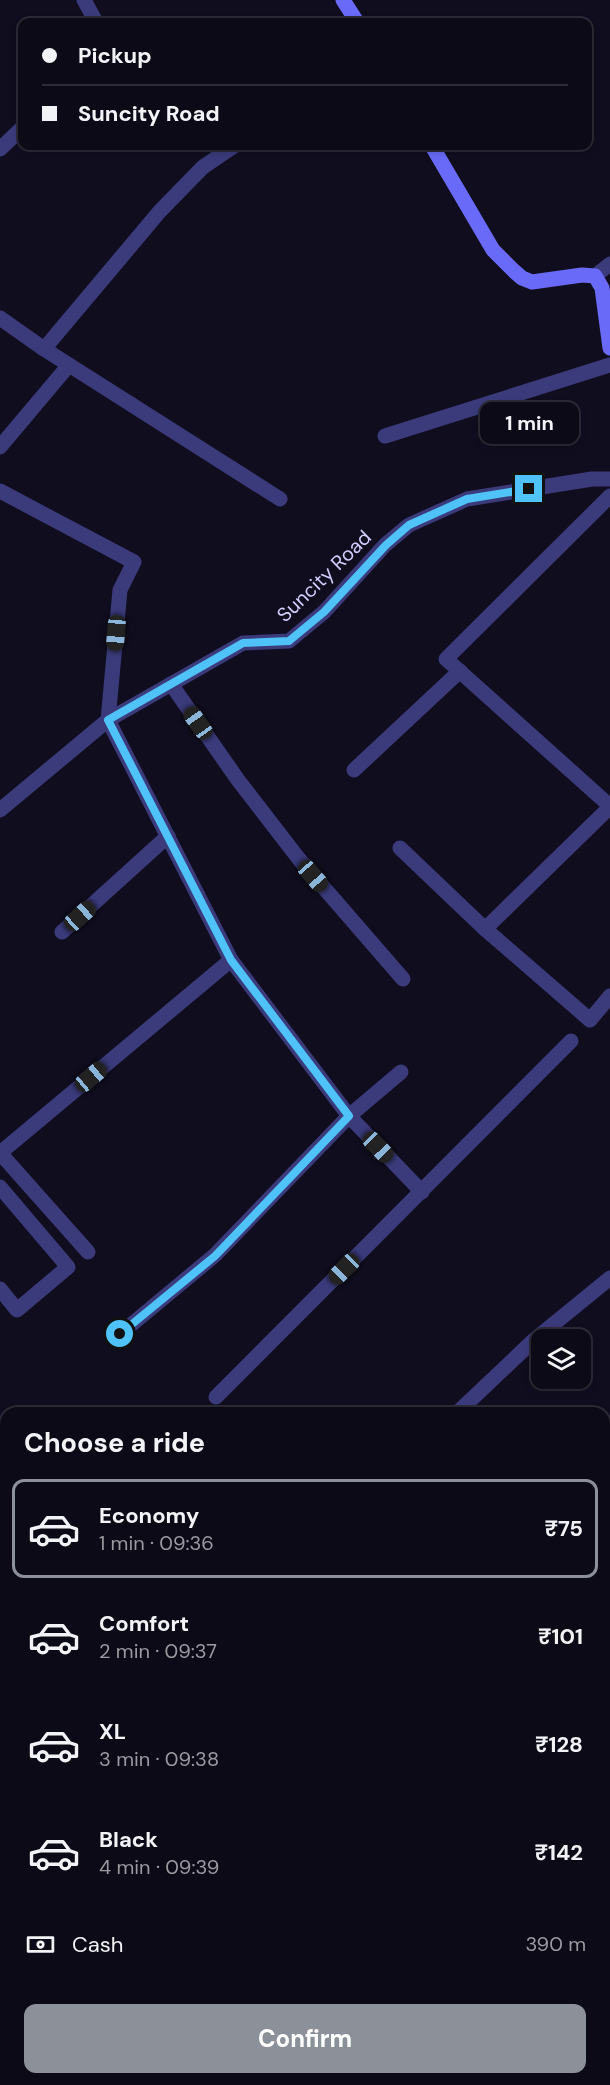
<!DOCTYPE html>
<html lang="en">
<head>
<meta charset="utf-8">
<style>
  body { margin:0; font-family:"DM Sans",sans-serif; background:#1a1824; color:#f1f3f6; height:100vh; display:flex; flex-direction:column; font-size:22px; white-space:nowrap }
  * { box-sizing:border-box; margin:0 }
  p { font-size:20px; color:#9a9aa1 }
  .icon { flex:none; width:33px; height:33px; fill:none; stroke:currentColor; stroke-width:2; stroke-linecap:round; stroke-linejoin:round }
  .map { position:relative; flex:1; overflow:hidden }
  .side { position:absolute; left:0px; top:1407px; width:610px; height:678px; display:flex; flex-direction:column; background:#0c0a17; border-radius:18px 18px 0 0; box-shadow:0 3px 9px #0003,0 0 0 2px #2c2b36 }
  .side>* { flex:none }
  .banner { position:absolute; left:18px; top:18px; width:574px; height:132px; border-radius:12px; box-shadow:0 3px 9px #0003,0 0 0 2px #2c2b36; display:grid; align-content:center; height:132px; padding:0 24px; background:#0c0a17 }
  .tools { position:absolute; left:531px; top:1329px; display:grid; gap:12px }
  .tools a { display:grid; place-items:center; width:60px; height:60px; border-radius:12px; background:#0c0a17; box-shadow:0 3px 9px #0003,0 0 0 2px #2c2b36; font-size:30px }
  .end { position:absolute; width:27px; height:27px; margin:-14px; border:8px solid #4fc3f7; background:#111; box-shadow:0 0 0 3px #111 }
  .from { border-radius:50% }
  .bubble { position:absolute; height:42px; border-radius:12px; background:#0c0a17; box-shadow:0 3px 9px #0003,0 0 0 2px #2c2b36; font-size:20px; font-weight:700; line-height:42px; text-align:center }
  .car { position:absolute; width:18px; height:36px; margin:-18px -9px; border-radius:8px; box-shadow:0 0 4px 2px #0007; background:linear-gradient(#222 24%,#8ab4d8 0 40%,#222 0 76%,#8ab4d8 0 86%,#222 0) }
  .banner b { display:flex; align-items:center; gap:21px; height:57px; font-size:22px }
  .banner b+b { border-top:2px solid #2c2b36 }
  .banner i { width:15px; height:15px; background:#f1f3f6 }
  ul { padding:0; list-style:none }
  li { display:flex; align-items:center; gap:18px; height:99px; margin:0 12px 9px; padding:0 12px; border:3px solid transparent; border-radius:12px }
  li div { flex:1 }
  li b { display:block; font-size:22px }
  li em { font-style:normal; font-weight:700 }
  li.active { border-color:#8c9099 }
  li>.icon { width:54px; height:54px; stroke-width:1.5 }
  h2 { padding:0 24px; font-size:27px; line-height:72px }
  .pay { display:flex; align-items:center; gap:15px; height:66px; padding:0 24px; font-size:22px }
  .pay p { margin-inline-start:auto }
  .button { display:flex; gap:12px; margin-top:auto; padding:12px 24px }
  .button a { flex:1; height:69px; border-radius:12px; background:#8c9099; color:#fff; font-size:24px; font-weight:700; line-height:69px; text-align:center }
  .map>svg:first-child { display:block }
  .water { fill:#0e2442 }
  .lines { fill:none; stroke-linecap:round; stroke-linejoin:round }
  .street { stroke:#3b3b7c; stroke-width:15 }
  .secondary { stroke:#696bf8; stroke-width:15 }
  .route { stroke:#4fc3f7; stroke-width:8 }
  .labels { text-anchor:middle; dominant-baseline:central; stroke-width:6; stroke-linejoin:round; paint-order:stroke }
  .street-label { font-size:20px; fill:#d1cefd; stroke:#100d1f }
</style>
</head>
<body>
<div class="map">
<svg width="610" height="2085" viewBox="0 0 610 2085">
  <rect width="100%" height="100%" fill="#100d1f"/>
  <g class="water">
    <polygon points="0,1868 6,1872 6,1995 0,1990"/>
    <polygon points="123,2079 335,2079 348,2085 131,2085"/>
  </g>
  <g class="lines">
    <g class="street">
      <polyline points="84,0 96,22"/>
      <polyline points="0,149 22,128"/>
      <polyline points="595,276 610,264"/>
      <polyline points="0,318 44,349 280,499"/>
      <polyline points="44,349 160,211 203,167 234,146"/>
      <polyline points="385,436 610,365"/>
      <polyline points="0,447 69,365"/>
      <polyline points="0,491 134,562 120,590 108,720"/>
      <polyline points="610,496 446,659 610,806"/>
      <polyline points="171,684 238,780 299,859 403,979"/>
      <polyline points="108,720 231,960 349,1116 422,1192"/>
      <polyline points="354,770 460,671"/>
      <polyline points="0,810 108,720 243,643 289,641 324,612 385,545 409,525 467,499 592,479 610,479"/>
      <polyline points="400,848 485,929 590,1020 610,996"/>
      <polyline points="485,929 610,807"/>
      <polyline points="62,932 168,836"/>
      <polyline points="0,1153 231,960"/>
      <polyline points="0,1153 88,1252"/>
      <polyline points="0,1187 68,1267 17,1310 0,1289"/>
      <polyline points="120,1334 215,1255 349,1116 401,1072"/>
      <polyline points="216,1397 571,1041"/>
      <polyline points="457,1413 534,1340 610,1278"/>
      <polyline points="604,1503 610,1507"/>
      <polyline points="604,1632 610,1636"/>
    </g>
    <g class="secondary">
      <polyline points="343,0 357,22"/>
      <polyline points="432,146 493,250 514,271 522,278 532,282 582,275 595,276 602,288 610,348"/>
    </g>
  </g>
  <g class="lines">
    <polyline class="route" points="120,1334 215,1256 349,1116 231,960 108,720 243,643 289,641 324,612 386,545 409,525 467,499 529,489"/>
  </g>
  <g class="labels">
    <g class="street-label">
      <text transform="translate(324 576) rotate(-44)">Suncity Road</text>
    </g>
  </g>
</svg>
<div class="tools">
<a><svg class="icon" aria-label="layers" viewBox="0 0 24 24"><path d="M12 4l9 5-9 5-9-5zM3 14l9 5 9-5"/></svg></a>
</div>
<i class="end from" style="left:120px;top:1334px"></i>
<i class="end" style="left:529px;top:489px"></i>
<div class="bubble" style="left:480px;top:402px;width:99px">1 min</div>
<i class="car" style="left:116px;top:633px;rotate:185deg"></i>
<i class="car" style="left:198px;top:723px;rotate:325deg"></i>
<i class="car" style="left:313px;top:876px;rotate:139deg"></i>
<i class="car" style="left:80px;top:916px;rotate:48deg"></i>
<i class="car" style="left:91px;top:1077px;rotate:50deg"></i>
<i class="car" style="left:378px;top:1147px;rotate:136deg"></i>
<i class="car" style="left:344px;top:1269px;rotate:225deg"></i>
<div class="banner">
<b><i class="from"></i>Pickup</b>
<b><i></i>Suncity Road</b>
</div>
<section class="side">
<h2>Choose a ride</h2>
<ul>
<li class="active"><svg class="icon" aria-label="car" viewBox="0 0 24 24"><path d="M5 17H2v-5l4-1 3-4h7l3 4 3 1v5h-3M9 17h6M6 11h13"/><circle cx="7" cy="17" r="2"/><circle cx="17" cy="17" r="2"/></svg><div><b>Economy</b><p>1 min · 09:36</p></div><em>₹75</em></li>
<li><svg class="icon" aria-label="car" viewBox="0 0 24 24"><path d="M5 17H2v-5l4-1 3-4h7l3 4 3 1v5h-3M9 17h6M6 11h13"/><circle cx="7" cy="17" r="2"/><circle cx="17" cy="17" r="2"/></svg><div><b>Comfort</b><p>2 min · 09:37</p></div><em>₹101</em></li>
<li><svg class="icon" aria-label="car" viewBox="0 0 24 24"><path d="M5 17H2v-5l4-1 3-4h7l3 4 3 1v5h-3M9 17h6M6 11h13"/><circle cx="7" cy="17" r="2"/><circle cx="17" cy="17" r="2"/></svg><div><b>XL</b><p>3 min · 09:38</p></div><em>₹128</em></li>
<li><svg class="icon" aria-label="car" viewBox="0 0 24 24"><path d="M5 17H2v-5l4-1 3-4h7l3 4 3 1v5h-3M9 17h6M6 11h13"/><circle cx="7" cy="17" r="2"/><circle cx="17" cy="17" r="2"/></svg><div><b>Black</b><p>4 min · 09:39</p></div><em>₹142</em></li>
</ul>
<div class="pay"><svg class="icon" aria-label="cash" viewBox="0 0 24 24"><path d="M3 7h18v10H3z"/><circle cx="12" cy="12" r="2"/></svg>Cash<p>390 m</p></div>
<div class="button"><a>Confirm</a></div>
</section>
</div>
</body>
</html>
